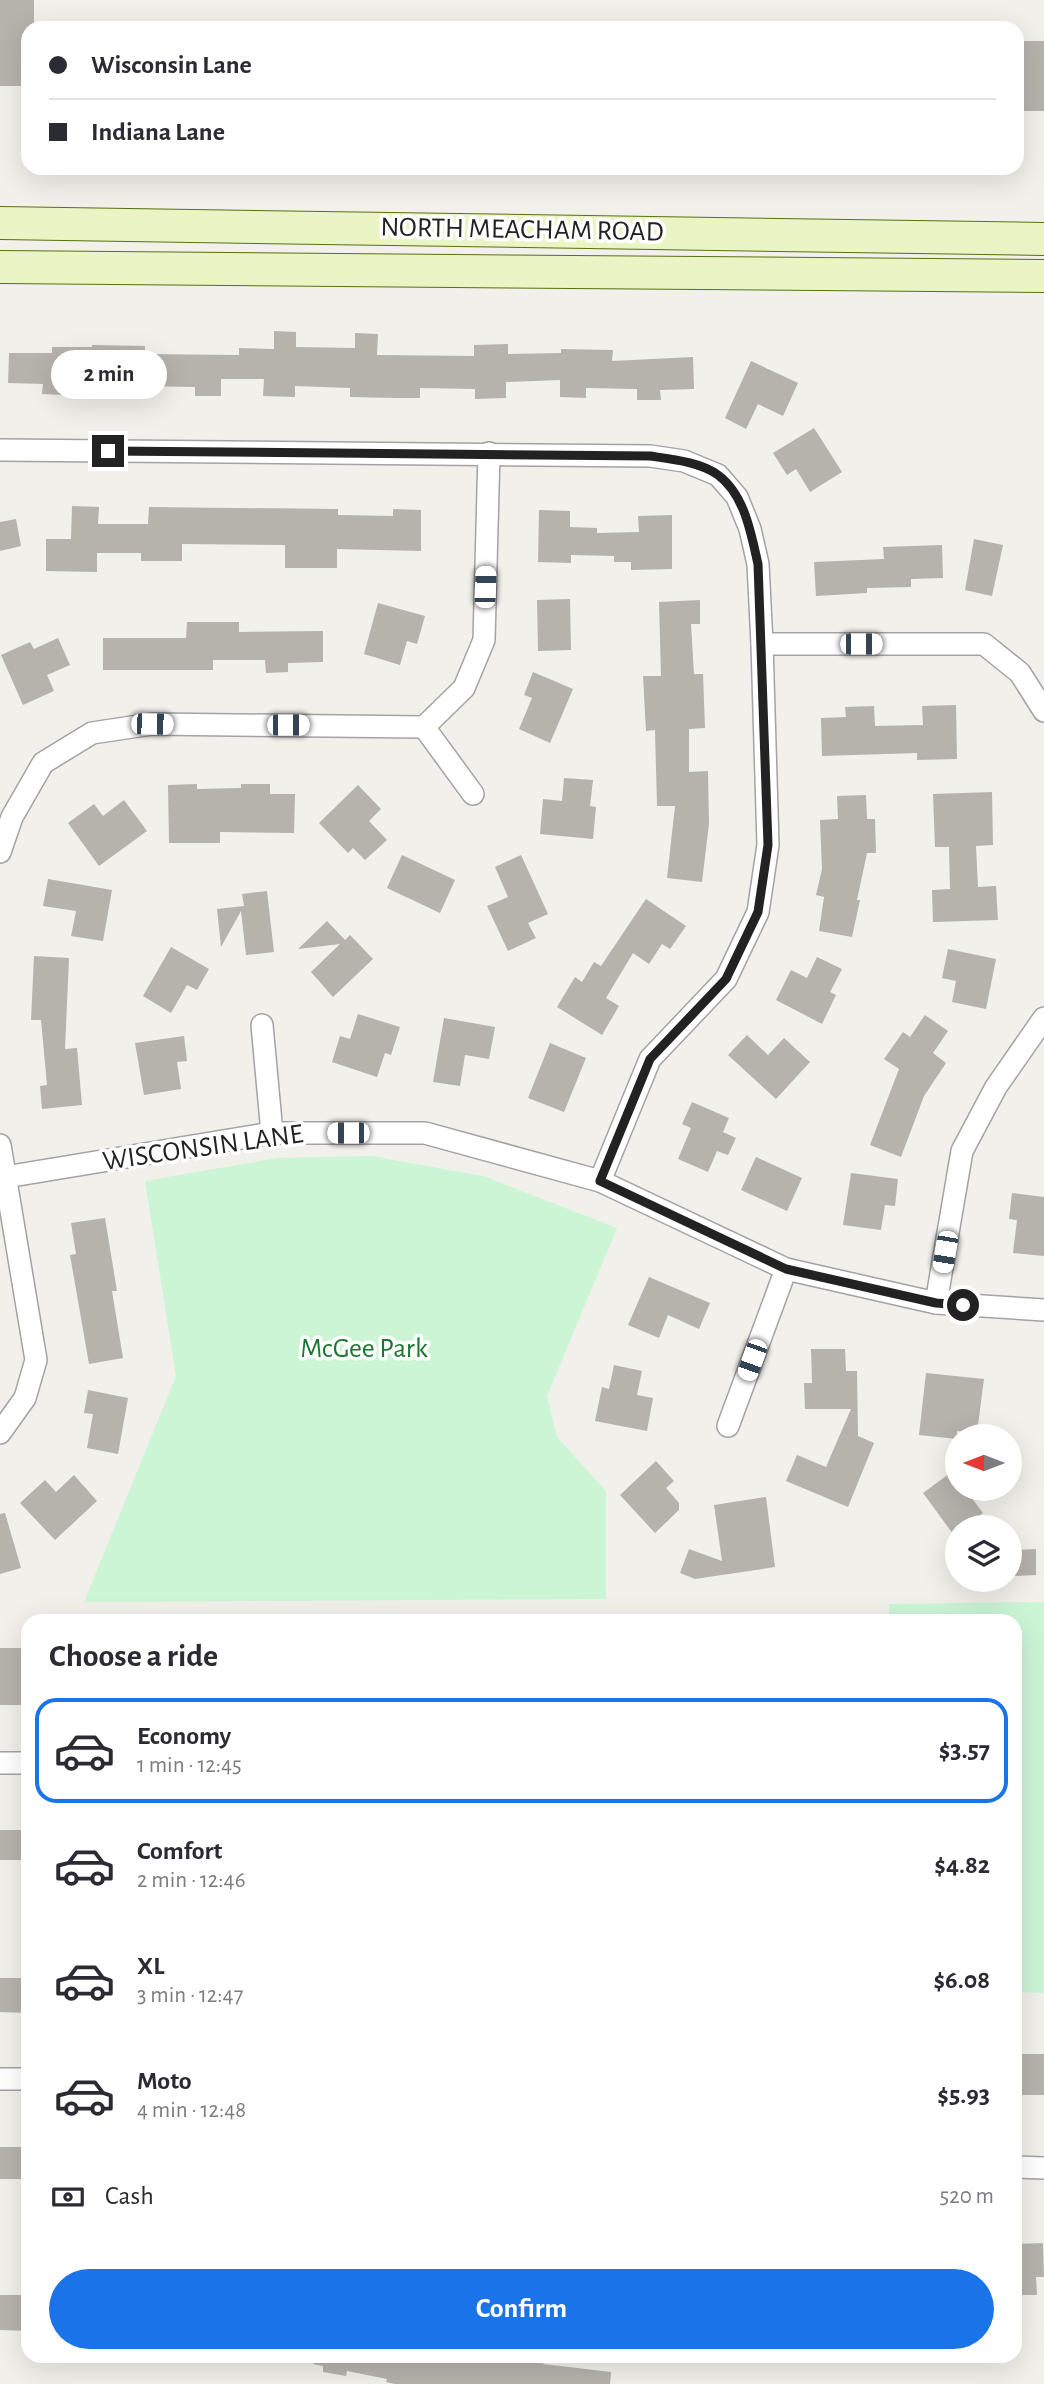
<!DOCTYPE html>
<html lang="en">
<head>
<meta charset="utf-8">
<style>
  body { margin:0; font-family:"Alegreya Sans",sans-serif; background:#f2f2f3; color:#2b2b33; height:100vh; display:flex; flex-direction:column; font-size:26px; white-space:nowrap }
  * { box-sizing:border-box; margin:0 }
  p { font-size:23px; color:#7c7c81 }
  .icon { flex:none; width:38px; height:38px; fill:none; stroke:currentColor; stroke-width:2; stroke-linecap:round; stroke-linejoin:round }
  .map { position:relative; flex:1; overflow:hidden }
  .side { position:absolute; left:21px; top:1614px; width:1001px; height:749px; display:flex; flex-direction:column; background:#fff; border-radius:21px; box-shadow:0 7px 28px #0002 }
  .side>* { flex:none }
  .hud { position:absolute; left:21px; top:21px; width:1003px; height:154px; border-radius:21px; box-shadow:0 7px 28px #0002; display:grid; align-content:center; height:154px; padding:0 28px; background:#fff }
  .needle { width:46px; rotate:270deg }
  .controls { position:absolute; left:945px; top:1424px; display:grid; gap:14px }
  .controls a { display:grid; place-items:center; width:77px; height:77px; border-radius:50%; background:#fff; box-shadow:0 7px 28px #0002; font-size:35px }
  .end { position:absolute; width:32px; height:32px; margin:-16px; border:9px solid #222; background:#fff; box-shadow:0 0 0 4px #fff }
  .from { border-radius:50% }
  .bubble { position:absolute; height:49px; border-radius:24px; background:#fff; box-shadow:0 7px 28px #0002; font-size:23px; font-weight:600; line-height:49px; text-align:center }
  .car { position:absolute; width:21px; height:42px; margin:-21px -10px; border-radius:9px; box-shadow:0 0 5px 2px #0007; background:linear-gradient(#fff 24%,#345 0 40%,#fff 0 76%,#345 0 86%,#fff 0) }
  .hud b { display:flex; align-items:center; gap:24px; height:66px; font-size:26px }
  .hud b+b { border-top:2px solid #e1e1e2 }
  .hud i { width:18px; height:18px; background:#2b2b33 }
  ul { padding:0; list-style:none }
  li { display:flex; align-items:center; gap:21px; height:105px; margin:0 14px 10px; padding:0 14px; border:4px solid transparent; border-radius:21px }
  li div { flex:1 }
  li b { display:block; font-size:26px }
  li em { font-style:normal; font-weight:600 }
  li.on { border-color:#1a73e8 }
  li>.icon { width:63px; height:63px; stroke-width:1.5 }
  h2 { padding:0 28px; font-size:32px; line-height:84px }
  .pay { display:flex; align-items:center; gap:18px; height:77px; padding:0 28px; font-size:26px }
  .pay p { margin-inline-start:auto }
  .action { display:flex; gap:14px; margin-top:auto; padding:14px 28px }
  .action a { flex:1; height:80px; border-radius:42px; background:#1a73e8; color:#fff; font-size:28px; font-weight:600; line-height:80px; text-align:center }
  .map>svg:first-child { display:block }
  .park { fill:#ccf5d6 }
  .building { fill:#b6b2ac }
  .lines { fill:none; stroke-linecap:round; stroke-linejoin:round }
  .minor-casing { stroke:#a3a3a3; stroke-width:24 }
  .secondary-casing { stroke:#587111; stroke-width:34 }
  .minor { stroke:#fff; stroke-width:21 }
  .secondary { stroke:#eaf4c4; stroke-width:32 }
  .route { stroke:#222; stroke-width:9 }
  .labels { text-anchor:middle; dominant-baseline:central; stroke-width:7; stroke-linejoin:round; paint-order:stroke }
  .street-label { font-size:28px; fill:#222; stroke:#fff }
  .park-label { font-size:28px; fill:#18782e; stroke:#fff }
</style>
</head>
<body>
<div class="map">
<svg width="1044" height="2384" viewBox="0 0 1044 2384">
  <rect width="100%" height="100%" fill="#f1f0ea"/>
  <g class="park">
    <polygon points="371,1156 483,1176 617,1228 547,1396 557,1437 606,1491 606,1599 84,1602 176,1376 145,1181 277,1158"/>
    <polygon points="1044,1602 1044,1993 1015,1992 1015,1620 889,1620 889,1604"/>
  </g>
  <g class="building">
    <polygon points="0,0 34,0 34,28 28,28 28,86 0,86"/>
    <polygon points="1017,41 1044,41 1044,111 1019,111 1019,102 1017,102"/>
    <polygon points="274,331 296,332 296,347 355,348 355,333 378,334 377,355 474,356 474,345 508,344 508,354 561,353 561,349 613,350 612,361 693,357 694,389 660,390 661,400 637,400 637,389 586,388 586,398 560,397 560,380 506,382 506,398 475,399 475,389 420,388 420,398 396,398 350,397 350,388 295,386 295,397 263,396 264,379 221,379 221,396 195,396 195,387 144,386 144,394 117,393 117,384 66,383 65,395 42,394 43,384 8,383 9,353 52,353 52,347 92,347 92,345 145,346 145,354 239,355 239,348 274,349"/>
    <polygon points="751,361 798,383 783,416 758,404 746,429 725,418"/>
    <polygon points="814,428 842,472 810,492 796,469 787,475 773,453"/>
    <polygon points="72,506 99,507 98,524 148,524 149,507 338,509 338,515 393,516 393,509 421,510 421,551 337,549 337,568 285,568 285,545 182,544 182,561 141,561 141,553 97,553 97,572 46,571 46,539 71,539"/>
    <polygon points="539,510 570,511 570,527 597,528 597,533 639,532 638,516 672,515 672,569 631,570 631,562 614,562 614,556 571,555 571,563 538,562"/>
    <polygon points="16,519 21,546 0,551 0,522"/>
    <polygon points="974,539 1003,545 992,596 965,590"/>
    <polygon points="942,545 943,578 911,579 911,587 867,588 867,593 816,596 814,562 884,559 883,547"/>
    <polygon points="570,599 571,650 538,651 537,600"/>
    <polygon points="700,600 700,624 691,624 694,674 703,674 705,728 689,729 689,772 708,771 709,824 702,882 667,878 675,806 657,806 655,730 646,731 643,676 661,676 659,602"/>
    <polygon points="378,603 425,616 417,644 407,641 400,665 364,654"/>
    <polygon points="187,622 239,622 239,632 323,631 323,662 288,663 288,672 266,673 265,660 213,660 213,670 103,670 103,638 186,638"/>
    <polygon points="58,638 70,665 47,675 54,691 23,705 1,655 30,642 34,649"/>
    <polygon points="533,672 573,689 550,743 519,729 532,698 524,695"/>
    <polygon points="956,705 957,759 917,760 917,753 822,756 821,718 846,717 845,707 874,706 875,726 923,725 922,706"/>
    <polygon points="564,778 593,780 590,806 596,807 593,839 540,834 543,799 562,801"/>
    <polygon points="197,784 197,789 241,788 241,784 270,784 270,794 295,794 294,833 220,832 220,843 169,843 168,785"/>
    <polygon points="358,785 381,809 369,821 387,840 365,860 353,848 348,853 319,823"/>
    <polygon points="992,792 993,845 976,846 978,887 996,886 998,920 933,922 932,890 950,889 949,847 935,847 933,794"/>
    <polygon points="866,795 867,819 875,819 876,853 867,853 857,900 860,900 852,937 819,931 824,897 816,895 822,869 820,820 838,819 837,796"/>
    <polygon points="124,800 147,831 99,866 68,823 94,804 103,816"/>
    <polygon points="402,855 455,880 440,913 387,888"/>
    <polygon points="521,855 548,914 528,923 536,938 508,951 487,906 508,897 495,867"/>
    <polygon points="48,879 112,890 103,941 71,936 76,911 43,906"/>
    <polygon points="267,891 274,952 246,955 241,911 221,947 217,909 244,906 242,894"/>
    <polygon points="646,899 686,926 670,949 662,944 649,964 633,953 606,998 619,1006 602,1035 557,1007 575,977 582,982 594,962 601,966"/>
    <polygon points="327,921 345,940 350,935 373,959 333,997 311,972 340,944 298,949"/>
    <polygon points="171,947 209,969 197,990 187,985 171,1013 143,996"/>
    <polygon points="948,949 996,959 986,1009 952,1002 956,981 942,978"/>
    <polygon points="34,956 69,958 65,1049 77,1048 82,1105 42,1109 40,1086 47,1085 41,1020 31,1020"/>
    <polygon points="817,957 842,969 830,992 836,995 822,1024 776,1000 791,970 807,978"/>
    <polygon points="358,1014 400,1027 391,1055 385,1053 377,1077 332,1062 340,1036 350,1039"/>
    <polygon points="925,1015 948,1031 933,1053 946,1063 924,1096 901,1157 870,1145 899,1069 884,1059 903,1032 910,1037"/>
    <polygon points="444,1018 495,1027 489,1059 465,1055 460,1086 433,1082"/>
    <polygon points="747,1035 768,1055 784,1038 810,1062 776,1099 728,1055"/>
    <polygon points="184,1036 187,1061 177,1062 181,1089 144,1095 135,1043"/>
    <polygon points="550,1043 586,1058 564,1112 528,1098"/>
    <polygon points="692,1102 729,1118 723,1132 736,1138 728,1155 717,1151 708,1172 678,1159 691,1128 682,1124"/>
    <polygon points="756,1157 802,1178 787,1211 741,1190"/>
    <polygon points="851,1173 898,1179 895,1206 885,1205 881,1230 843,1225"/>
    <polygon points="1012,1193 1044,1197 1044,1256 1013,1253 1017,1220 1009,1219"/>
    <polygon points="105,1218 117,1291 112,1291 123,1358 89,1364 70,1255 76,1254 71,1223"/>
    <polygon points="649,1277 710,1303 699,1329 668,1315 659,1338 628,1325"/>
    <polygon points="811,1349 845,1349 846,1371 857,1371 858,1436 874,1443 848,1507 786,1481 797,1455 826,1467 851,1409 805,1409 804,1383 812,1383"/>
    <polygon points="614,1365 642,1371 637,1395 653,1398 647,1431 595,1421 602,1387 609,1389"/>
    <polygon points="926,1373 984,1379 977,1433 957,1431 957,1439 919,1435"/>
    <polygon points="88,1390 128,1398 118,1454 87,1448 93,1414 84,1413"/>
    <polygon points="656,1461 674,1481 666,1488 679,1503 679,1510 655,1533 620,1495"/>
    <polygon points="957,1468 957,1489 965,1489 983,1513 962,1528 957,1528 957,1531 953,1534 923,1493"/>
    <polygon points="74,1475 97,1501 55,1540 20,1503 45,1480 56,1492"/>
    <polygon points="766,1497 775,1567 695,1579 680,1573 689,1549 722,1561 714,1505"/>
    <polygon points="5,1513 21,1568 0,1574 0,1514"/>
    <polygon points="1036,1549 1036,1575 1015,1576 1014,1550"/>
    <polygon points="0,1648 28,1648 28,1683 24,1683 24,1705 0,1705"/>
    <rect x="0" y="1830" width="28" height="30"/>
    <polygon points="0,1978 28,1978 28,2013 0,2012"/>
    <rect x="1015" y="2054" width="29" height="41"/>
    <rect x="0" y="2147" width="28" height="32"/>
    <polygon points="1043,2243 1044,2277 1036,2277 1037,2295 1019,2295 1019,2288 1015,2288 1015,2244"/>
    <polygon points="0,2295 28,2295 28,2331 0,2330"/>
    <polygon points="314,2356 544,2356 543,2364 611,2372 610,2384 395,2384 386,2382 387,2379 347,2371 346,2376 323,2372 323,2366 313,2364"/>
  </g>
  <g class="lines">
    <g class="minor-casing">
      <g id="minor">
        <polyline points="0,450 650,456 684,461 718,475 737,497 750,529 758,564 762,644 768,845 758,912 726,979 650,1059 600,1181"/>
        <polyline points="762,644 984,644 1020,673 1044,711"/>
        <polyline points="424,727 473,794"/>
        <polyline points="0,852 12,817 43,763 92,733 152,724 424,727 464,688 484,640 489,453"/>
        <polyline points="262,1025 272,1133"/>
        <polyline points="0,1145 36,1360 25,1398 0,1433"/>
        <polyline points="0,1178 272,1133 425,1133 600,1181 786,1269 936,1303 1044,1310"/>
        <polyline points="936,1303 962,1151 996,1087 1044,1018"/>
        <polyline points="728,1426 786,1269"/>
        <polyline points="0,1763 28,1763"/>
        <polyline points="0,2079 28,2079"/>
        <polyline points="1015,2167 1044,2168"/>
      </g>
    </g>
    <g class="secondary-casing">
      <g id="secondary">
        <polyline points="0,223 1044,239"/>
        <polyline points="0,267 1044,276"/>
      </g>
    </g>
    <use href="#minor" class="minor"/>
    <use href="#secondary" class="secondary"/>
  </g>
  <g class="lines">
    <path class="route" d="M108,451L650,456C671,459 701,462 718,475C745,495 751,534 758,564L768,845L758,912L726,979L650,1059L600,1181L786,1269L936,1303L963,1305"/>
  </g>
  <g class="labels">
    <g class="street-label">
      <text transform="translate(522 230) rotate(1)">NORTH MEACHAM ROAD</text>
      <text transform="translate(203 1148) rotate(-8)">WISCONSIN LANE</text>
    </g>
    <g class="park-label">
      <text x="364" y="1349">McGee Park</text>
    </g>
  </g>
</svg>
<div class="controls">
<a><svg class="needle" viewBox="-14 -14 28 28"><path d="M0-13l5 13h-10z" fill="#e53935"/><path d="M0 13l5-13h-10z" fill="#7c7c81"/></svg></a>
<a><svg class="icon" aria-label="layers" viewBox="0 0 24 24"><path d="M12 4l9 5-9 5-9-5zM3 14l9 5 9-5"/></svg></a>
</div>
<i class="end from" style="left:963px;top:1305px"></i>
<i class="end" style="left:108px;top:451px"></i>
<div class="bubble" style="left:51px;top:350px;width:116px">2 min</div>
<i class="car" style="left:485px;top:587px;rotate:2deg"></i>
<i class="car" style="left:861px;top:644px;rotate:90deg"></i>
<i class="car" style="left:152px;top:724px;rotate:91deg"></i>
<i class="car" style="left:288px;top:725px;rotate:90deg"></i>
<i class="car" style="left:348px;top:1133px;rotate:270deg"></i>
<i class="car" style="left:945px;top:1252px;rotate:190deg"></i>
<i class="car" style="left:752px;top:1360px;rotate:200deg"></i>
<div class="hud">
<b><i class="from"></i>Wisconsin Lane</b>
<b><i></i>Indiana Lane</b>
</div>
<section class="side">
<h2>Choose a ride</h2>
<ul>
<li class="on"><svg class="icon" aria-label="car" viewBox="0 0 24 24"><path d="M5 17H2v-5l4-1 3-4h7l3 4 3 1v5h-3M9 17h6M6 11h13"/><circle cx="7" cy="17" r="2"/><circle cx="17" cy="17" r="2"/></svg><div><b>Economy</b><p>1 min · 12:45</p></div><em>$3.57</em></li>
<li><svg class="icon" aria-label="car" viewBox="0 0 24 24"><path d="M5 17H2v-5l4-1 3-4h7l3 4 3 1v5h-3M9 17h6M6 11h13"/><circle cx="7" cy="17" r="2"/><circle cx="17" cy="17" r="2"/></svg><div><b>Comfort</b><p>2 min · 12:46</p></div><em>$4.82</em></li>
<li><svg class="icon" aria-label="car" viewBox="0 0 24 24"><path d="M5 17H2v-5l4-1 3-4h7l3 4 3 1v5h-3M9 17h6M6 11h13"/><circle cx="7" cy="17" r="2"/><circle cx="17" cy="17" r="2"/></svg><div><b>XL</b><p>3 min · 12:47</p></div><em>$6.08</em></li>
<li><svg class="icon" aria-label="car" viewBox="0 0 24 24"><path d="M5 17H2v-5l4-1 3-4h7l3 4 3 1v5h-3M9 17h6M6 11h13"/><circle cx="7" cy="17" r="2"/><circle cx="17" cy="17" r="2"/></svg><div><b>Moto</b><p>4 min · 12:48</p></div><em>$5.93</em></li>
</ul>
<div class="pay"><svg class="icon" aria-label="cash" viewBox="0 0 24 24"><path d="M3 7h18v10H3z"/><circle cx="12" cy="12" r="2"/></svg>Cash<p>520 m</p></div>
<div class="action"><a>Confirm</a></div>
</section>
</div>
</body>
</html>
